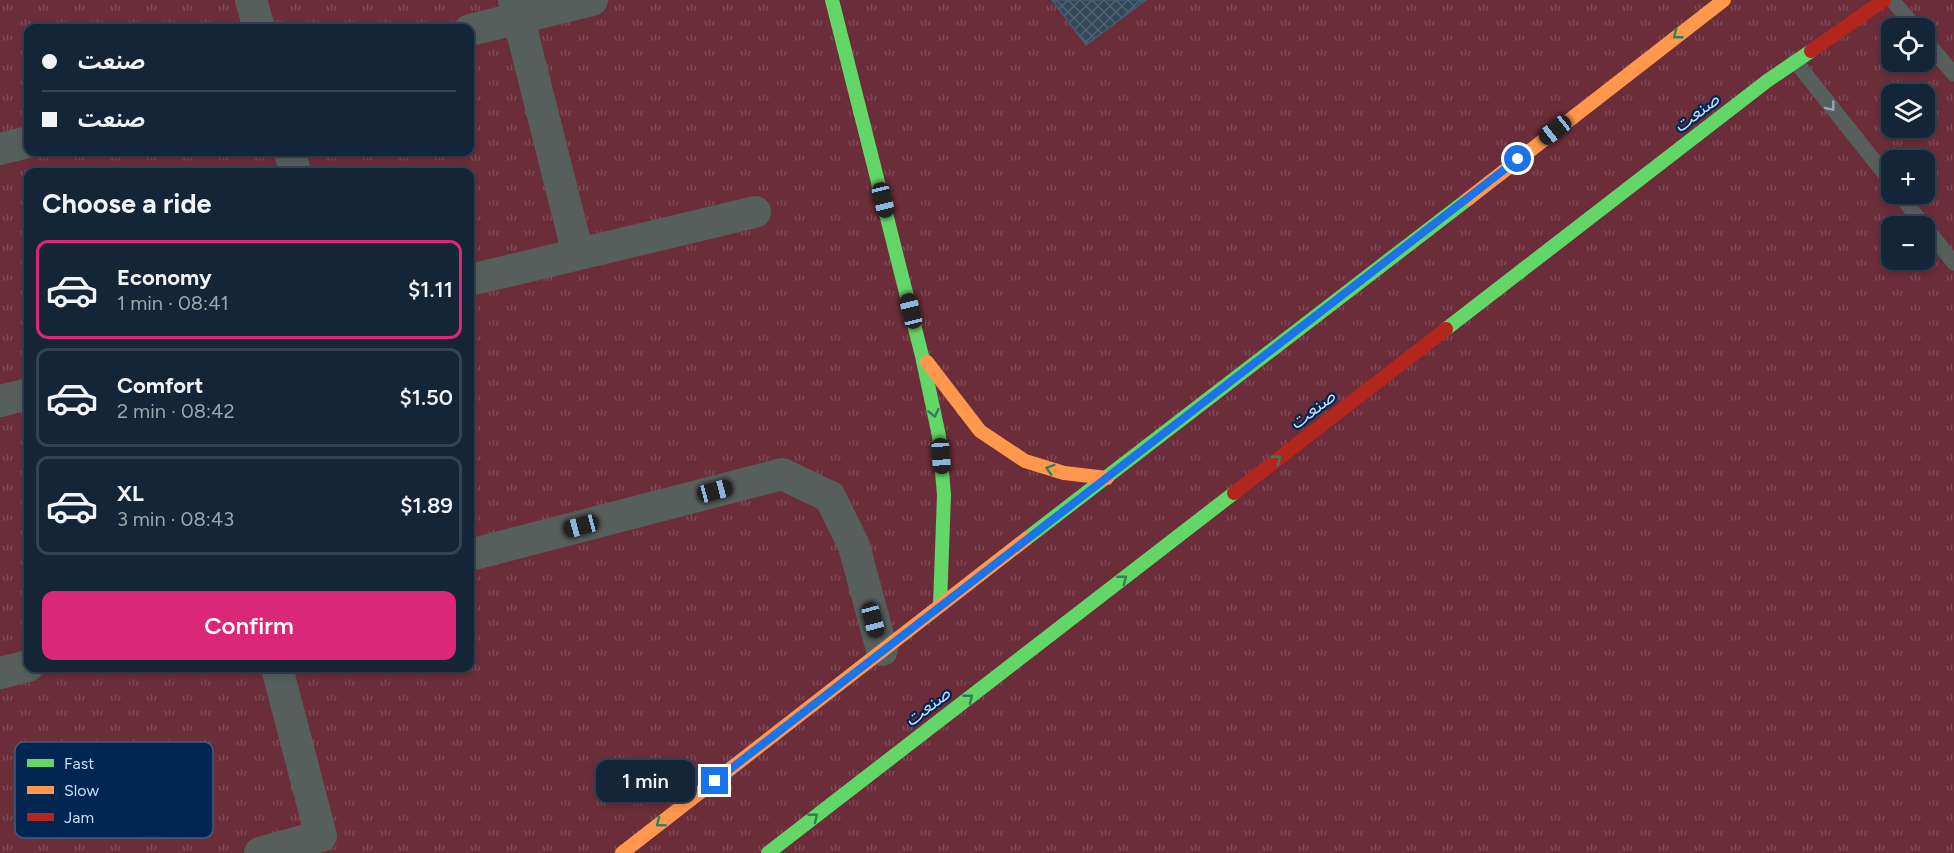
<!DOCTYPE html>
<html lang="en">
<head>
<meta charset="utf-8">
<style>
  body { margin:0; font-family:Figtree,"Noto Sans Arabic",sans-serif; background:#213142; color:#f1f3f6; height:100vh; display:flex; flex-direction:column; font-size:22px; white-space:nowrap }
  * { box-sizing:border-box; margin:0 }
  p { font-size:20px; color:#9da5ad }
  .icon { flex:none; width:33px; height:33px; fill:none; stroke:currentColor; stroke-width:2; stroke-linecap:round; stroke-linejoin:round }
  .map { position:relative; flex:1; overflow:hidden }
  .panel { position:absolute; left:24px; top:168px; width:450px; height:504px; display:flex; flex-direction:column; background:#142537; border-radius:12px; box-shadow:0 3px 9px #0003,0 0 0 2px #334252 }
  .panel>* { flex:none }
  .hud { position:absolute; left:24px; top:24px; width:450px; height:132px; border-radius:12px; box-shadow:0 3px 9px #0003,0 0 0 2px #334252; display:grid; align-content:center; height:132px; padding:0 18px; background:#142537 }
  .fabs { position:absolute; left:1881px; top:18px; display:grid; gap:12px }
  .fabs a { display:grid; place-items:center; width:54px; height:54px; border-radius:12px; background:#142537; box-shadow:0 3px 9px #0003,0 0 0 2px #334252; font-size:30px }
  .end { position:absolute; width:27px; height:27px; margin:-14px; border:8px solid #1a73e8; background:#fff; box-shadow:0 0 0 3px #fff }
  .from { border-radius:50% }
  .bubble { position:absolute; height:42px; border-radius:12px; background:#142537; box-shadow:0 3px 9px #0003,0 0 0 2px #334252; font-size:20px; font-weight:600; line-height:42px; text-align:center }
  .car { position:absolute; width:18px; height:36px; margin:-18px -9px; border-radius:8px; box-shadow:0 0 4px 2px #0007; background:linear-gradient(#222 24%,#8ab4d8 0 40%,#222 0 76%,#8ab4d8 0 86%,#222 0) }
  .hud b { display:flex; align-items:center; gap:21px; height:57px; font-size:22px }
  .hud b+b { border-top:2px solid #334252 }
  .hud i { width:15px; height:15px; background:#f1f3f6 }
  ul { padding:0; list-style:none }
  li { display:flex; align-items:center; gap:18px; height:99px; margin:0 12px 9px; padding:0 6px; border:3px solid #334252; border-radius:12px }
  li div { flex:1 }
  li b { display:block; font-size:22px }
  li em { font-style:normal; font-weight:600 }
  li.on { border-color:#db2777 }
  li>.icon { width:54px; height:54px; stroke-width:1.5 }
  h2 { padding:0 18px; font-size:27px; line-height:72px }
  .button { display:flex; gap:12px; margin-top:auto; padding:12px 18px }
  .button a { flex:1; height:69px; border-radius:12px; background:#db2777; color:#fff; font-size:24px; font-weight:600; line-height:69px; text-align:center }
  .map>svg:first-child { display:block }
  .park { fill:url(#park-tufts); fill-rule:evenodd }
  .building { fill:url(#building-cross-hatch); stroke:#445c70; stroke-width:1.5 }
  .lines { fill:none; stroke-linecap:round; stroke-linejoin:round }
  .lane { stroke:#575f5c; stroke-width:15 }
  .street { stroke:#575f5c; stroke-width:32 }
  .fast { stroke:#63d668; stroke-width:14 }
  .slow { stroke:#ff974d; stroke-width:14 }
  .jam { stroke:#b3261e; stroke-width:14 }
  .oneway { stroke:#327e5c }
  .oneway2 { stroke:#96a5b3 }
  .route { stroke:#1a73e8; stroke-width:8 }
  .labels { text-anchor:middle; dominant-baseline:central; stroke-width:4.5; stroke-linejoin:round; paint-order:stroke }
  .street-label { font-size:18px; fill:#c9dffb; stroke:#002651 }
  .key { fill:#002651; stroke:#3c5e84; stroke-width:1.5 }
  .key-label { font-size:16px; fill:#c9dffb }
</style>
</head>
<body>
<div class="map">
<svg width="1954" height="853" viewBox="0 0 1954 853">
  <defs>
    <pattern id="park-tufts" width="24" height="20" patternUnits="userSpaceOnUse" patternTransform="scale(1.5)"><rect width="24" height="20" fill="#6b2d3a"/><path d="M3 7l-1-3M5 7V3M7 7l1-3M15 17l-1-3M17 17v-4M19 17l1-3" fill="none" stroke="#7f4b57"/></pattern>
    <pattern id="building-cross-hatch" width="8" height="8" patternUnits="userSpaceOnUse" patternTransform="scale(1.5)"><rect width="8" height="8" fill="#334959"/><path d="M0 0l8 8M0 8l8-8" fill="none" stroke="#4f6372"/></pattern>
  </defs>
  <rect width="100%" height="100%" fill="#1a3149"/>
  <path class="park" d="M0,0H1954V853H0ZM28,28H470V152H28ZM1892,28H1924V62H1892ZM1892,94H1924V128H1892ZM1892,160H1924V194H1892ZM28,172H470V668H28ZM1892,226H1924V260H1892Z"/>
  <polygon class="building" points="1052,0 1146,0 1086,45"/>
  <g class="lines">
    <g class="lane">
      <polyline points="1892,0 1916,28"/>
      <polyline points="1924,39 1954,74"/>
      <polyline points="1795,61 1892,183"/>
      <polyline points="1899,194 1954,263"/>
    </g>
    <g class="street">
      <polyline points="251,0 259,28"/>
      <polyline points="514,0 578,254"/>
      <polyline points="470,30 592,0"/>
      <polyline points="0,149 28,142"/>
      <polyline points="290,152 295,172"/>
      <polyline points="470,280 755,212"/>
      <polyline points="0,401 28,394"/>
      <polyline points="470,555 782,474 830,497 854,546 882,650"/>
      <polyline points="0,673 28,666"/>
      <polyline points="260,853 321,836 277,668"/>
    </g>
    <g class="fast">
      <polyline points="832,0 922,356 939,436 944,495 940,605"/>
      <polyline points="1446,329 1767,81 1811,51"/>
      <polyline points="1026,539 1468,199"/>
      <polyline points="768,853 1234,493"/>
    </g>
    <g class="slow">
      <polyline points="1468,199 1724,0"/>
      <polyline points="927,362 980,431 1025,461 1064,473 1107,478"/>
      <polyline points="622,853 1026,539"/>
    </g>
    <g class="jam">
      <polyline points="1811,51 1884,0"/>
      <polyline points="1234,493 1446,329"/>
    </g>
  </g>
  <defs><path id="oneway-chevron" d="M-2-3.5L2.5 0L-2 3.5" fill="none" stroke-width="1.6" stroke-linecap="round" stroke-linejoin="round" transform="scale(1.5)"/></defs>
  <g class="oneway">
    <use href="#oneway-chevron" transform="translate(1677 35) rotate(142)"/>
    <use href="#oneway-chevron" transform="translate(934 413) rotate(78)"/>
    <use href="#oneway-chevron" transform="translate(1277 459) rotate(-38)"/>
    <use href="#oneway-chevron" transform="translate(1050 469) rotate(-163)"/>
    <use href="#oneway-chevron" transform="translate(1123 579) rotate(-38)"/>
    <use href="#oneway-chevron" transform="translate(969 698) rotate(-38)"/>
    <use href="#oneway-chevron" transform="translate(814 817) rotate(-38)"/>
    <use href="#oneway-chevron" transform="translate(660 823) rotate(142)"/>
  </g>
  <use class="oneway2" href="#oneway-chevron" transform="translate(1831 107) rotate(52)"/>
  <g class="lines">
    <polyline class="route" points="715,781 1518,159"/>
  </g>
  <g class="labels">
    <g class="street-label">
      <text transform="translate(1697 112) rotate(-38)">صنعت</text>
      <text transform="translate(1313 409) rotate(-38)">صنعت</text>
      <text transform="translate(928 706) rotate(-38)">صنعت</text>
    </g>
  </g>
  <rect x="15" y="742" width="198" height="96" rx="9" class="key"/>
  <rect x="27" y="759" width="27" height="8" fill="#63d668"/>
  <rect x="27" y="786" width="27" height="8" fill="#ff974d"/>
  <rect x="27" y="813" width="27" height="8" fill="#b3261e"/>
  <g class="key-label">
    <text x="64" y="769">Fast</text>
    <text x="64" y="796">Slow</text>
    <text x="64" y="823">Jam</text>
  </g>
</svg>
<div class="fabs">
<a><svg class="icon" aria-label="locate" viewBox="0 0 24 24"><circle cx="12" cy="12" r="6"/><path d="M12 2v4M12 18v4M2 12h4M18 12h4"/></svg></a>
<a><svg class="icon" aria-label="layers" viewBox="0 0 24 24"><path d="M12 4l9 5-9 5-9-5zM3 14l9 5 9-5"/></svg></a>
<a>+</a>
<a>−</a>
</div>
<i class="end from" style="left:1518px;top:159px"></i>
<i class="end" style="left:715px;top:781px"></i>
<div class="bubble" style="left:596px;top:760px;width:99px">1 min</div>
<i class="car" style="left:1555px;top:130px;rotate:232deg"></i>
<i class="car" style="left:883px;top:200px;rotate:166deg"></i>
<i class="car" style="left:911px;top:311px;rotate:346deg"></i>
<i class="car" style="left:941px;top:456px;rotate:176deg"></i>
<i class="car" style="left:715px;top:491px;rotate:75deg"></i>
<i class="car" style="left:581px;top:526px;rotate:255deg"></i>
<i class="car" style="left:873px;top:620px;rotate:165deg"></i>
<div class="hud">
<b><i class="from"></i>صنعت</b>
<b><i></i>صنعت</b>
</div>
<section class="panel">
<h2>Choose a ride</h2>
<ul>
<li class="on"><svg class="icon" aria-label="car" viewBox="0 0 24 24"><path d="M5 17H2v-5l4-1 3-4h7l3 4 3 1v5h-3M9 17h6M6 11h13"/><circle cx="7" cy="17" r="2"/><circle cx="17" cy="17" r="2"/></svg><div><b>Economy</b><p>1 min · 08:41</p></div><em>$1.11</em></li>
<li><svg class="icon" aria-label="car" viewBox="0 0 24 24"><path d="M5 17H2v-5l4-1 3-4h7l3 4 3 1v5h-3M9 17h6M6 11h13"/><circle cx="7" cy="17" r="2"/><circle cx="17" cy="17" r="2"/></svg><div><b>Comfort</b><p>2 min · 08:42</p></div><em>$1.50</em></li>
<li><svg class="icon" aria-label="car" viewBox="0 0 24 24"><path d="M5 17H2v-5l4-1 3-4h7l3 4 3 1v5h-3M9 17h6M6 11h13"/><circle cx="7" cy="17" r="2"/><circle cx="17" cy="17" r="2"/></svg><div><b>XL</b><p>3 min · 08:43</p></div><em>$1.89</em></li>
</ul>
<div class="button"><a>Confirm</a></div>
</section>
</div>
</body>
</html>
